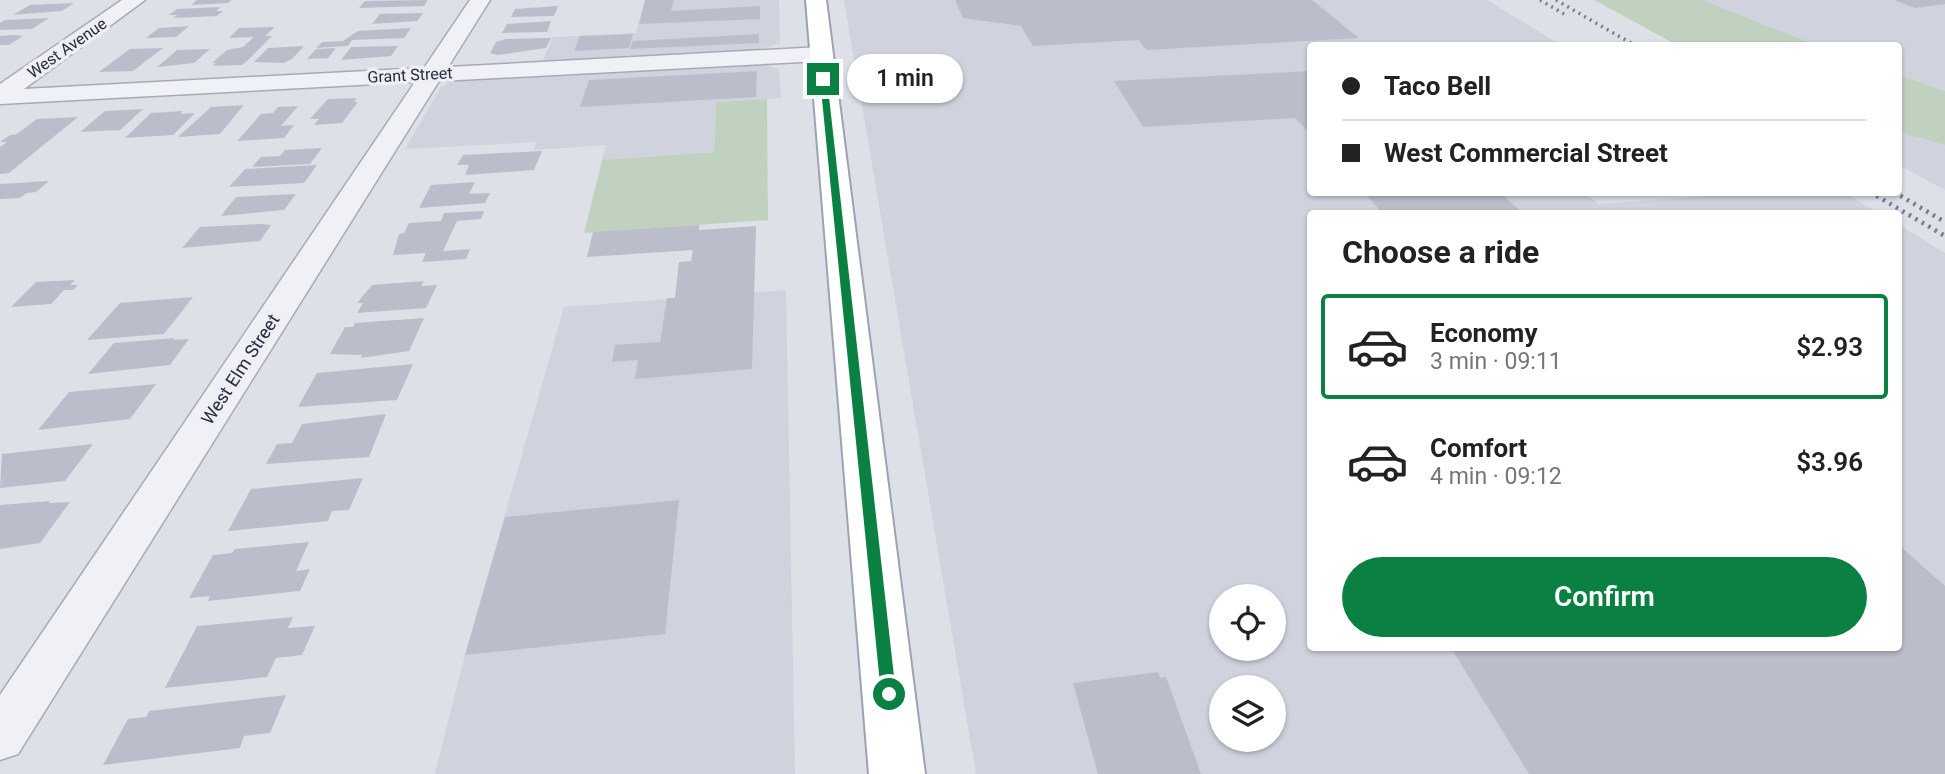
<!DOCTYPE html>
<html lang="en">
<head>
<meta charset="utf-8">
<style>
  body { margin:0; font-family:Roboto,sans-serif; background:#f6f6f6; color:#222; height:100vh; display:flex; flex-direction:column; font-size:26px; white-space:nowrap }
  * { box-sizing:border-box; margin:0 }
  p { font-size:23px; color:#767676 }
  .icon { flex:none; width:38px; height:38px; fill:none; stroke:currentColor; stroke-width:2; stroke-linecap:round; stroke-linejoin:round }
  .map { position:relative; flex:1; overflow:hidden }
  .sheet { position:absolute; left:1307px; top:210px; width:595px; height:441px; display:flex; flex-direction:column; background:#fff; border-radius:7px; box-shadow:0 2px 5px #0004 }
  .sheet>* { flex:none }
  .hud { position:absolute; left:1307px; top:42px; width:595px; height:154px; border-radius:7px; box-shadow:0 2px 5px #0004; display:grid; align-content:center; height:154px; padding:0 35px; background:#fff }
  .tools { position:absolute; left:1209px; top:584px; display:grid; gap:14px }
  .tools a { display:grid; place-items:center; width:77px; height:77px; border-radius:50%; background:#fff; box-shadow:0 2px 5px #0004; font-size:35px }
  .end { position:absolute; width:32px; height:32px; margin:-16px; border:9px solid #0b8043; background:#fff; box-shadow:0 0 0 4px #fff }
  .from { border-radius:50% }
  .bubble { position:absolute; height:49px; border-radius:24px; background:#fff; box-shadow:0 2px 5px #0004; font-size:23px; font-weight:600; line-height:49px; text-align:center }
  .hud b { display:flex; align-items:center; gap:24px; height:66px; font-size:26px }
  .hud b+b { border-top:2px solid #e0e0e0 }
  .hud i { width:18px; height:18px; background:#222 }
  ul { padding:0; list-style:none }
  li { display:flex; align-items:center; gap:21px; height:105px; margin:0 14px 10px; padding:0 21px; border:4px solid transparent; border-radius:7px }
  li div { flex:1 }
  li b { display:block; font-size:26px }
  li em { font-style:normal; font-weight:600 }
  li.active { border-color:#0b8043 }
  li>.icon { width:63px; height:63px; stroke-width:1.5 }
  h2 { padding:0 35px; font-size:32px; line-height:84px }
  .primary-button { display:flex; gap:14px; margin-top:auto; padding:14px 35px }
  .primary-button a { flex:1; height:80px; border-radius:42px; background:#0b8043; color:#fff; font-size:28px; font-weight:600; line-height:80px; text-align:center }
  .map>svg:first-child { display:block }
  .built { fill:#d0d2dd; fill-rule:evenodd }
  .green { fill:#c0d2bf }
  .building { fill:#bbbeca }
  .lines { fill:none; stroke-linecap:round; stroke-linejoin:round }
  .street-casing { stroke:#a7aab5; stroke-width:3 }
  .primary-casing { stroke:#9da2b4; stroke-width:4 }
  .street { fill:#f0f1f6; fill-rule:evenodd }
  .primary { fill:#fff; fill-rule:evenodd }
  .rail-far1 { stroke:#777d91; stroke-width:3.5; stroke-dasharray:2 4.5; stroke-linecap:butt }
  .rail { stroke:#777d91; stroke-width:4.5; stroke-dasharray:2.5 5; stroke-linecap:butt }
  .route { fill:#0b8043 }
  .labels { text-anchor:middle; dominant-baseline:central; stroke-width:7; stroke-linejoin:round; paint-order:stroke }
  .far-street-label { font-size:16px; fill:#272b3f; stroke:#edeff5 }
  .street-label { font-size:18px; fill:#272b3f; stroke:#edeff5 }
</style>
</head>
<body>
<div class="map">
<svg width="1945" height="774" viewBox="0 0 1945 774">
  <rect width="100%" height="100%" fill="#dee0e8"/>
  <g class="built">
    <polygon points="645,0 779,0 780,43 755,51 542,62 553,37 636,33"/>
    <path d="M844,0H1487L1559,44L1311,46V192H1584L1599,204L1752,193L1843,192L1879,213L1311,214V648H1899V225L1945,253V774H976ZM1222,597H1274V649H1222ZM1222,688H1274V740H1222Z"/>
    <polygon points="1702,0 1945,0 1945,91 1899,75 1899,46 1817,45"/>
    <polygon points="764,63 779,70 781,98 716,102 714,152 602,160 606,145 534,150 536,142 405,149 441,87 456,79"/>
    <polygon points="1899,132 1945,145 1945,190 1899,165"/>
    <polygon points="786,290 795,774 435,774 465,655 564,307"/>
  </g>
  <g class="green">
    <polygon points="1594,0 1702,0 1817,45 1677,45"/>
    <polygon points="1899,75 1945,91 1945,145 1899,132"/>
    <polygon points="767,99 768,220 584,233 602,160 714,152 716,102"/>
  </g>
  <g class="building">
    <polygon points="197,0 232,0 228,3 191,5"/>
    <polygon points="428,0 424,6 359,8 365,1"/>
    <polygon points="645,0 674,0 671,11 760,6 760,19 639,24"/>
    <polygon points="955,0 1312,0 1359,38 1146,50 1139,40 1033,46 1021,26 963,18"/>
    <polygon points="1894,0 1945,0 1945,4 1915,8"/>
    <polygon points="74,3 62,11 13,15 30,5"/>
    <polygon points="558,6 554,16 511,17 515,9"/>
    <polygon points="221,7 216,11 223,11 217,16 173,18 177,15 169,15 177,9"/>
    <polygon points="423,13 417,21 372,24 380,14"/>
    <polygon points="49,18 32,29 0,30 0,23 5,20"/>
    <polygon points="551,21 547,32 502,33 507,24"/>
    <polygon points="189,26 176,37 146,38 159,28"/>
    <polygon points="275,27 265,36 272,36 247,61 242,65 213,66 216,63 212,63 227,50 243,47 254,37 229,38 239,28"/>
    <polygon points="411,28 404,38 352,40 348,46 316,48 322,42 343,41 358,31"/>
    <polygon points="633,34 629,48 574,51 580,36"/>
    <polygon points="759,34 759,43 630,49 633,41"/>
    <polygon points="0,36 15,35 23,36 9,45 0,45"/>
    <polygon points="544,38 551,38 546,48 498,55 490,53 496,42 506,39"/>
    <polygon points="304,46 292,59 284,63 254,62 268,48"/>
    <polygon points="398,46 391,56 341,60 351,47"/>
    <polygon points="163,48 133,71 99,72 130,49"/>
    <polygon points="336,48 328,58 307,59 316,49"/>
    <polygon points="210,49 194,63 157,67 177,50"/>
    <polygon points="757,71 756,97 580,107 589,80"/>
    <polygon points="1311,71 1311,135 1295,118 1143,127 1114,81"/>
    <polygon points="357,98 354,102 358,102 342,123 314,125 319,119 310,119 328,99"/>
    <polygon points="244,105 220,134 178,137 211,107"/>
    <polygon points="298,106 281,126 294,125 284,138 237,141 261,114 273,113 278,107"/>
    <polygon points="143,109 120,130 80,132 105,111"/>
    <polygon points="183,111 180,114 195,113 173,135 125,138 151,113"/>
    <polygon points="78,117 9,173 0,174 0,147 7,142 0,142 10,135 17,134 37,119"/>
    <polygon points="322,148 310,164 252,167 261,157 280,156 285,150"/>
    <polygon points="542,151 534,170 465,175 469,165 457,165 463,155"/>
    <polygon points="317,165 304,183 229,187 245,169"/>
    <polygon points="49,181 36,192 27,193 20,198 0,199 0,184"/>
    <polygon points="475,182 469,194 490,193 485,203 419,208 431,185"/>
    <polygon points="1364,192 1500,192 1523,214 1383,214"/>
    <polygon points="296,194 284,210 221,216 236,197"/>
    <polygon points="484,211 481,219 457,221 443,251 470,249 466,259 422,262 426,253 393,255 399,234 404,233 409,223 441,221 444,213"/>
    <polygon points="260,224 271,225 260,241 182,248 200,227"/>
    <polygon points="699,225 699,230 756,226 752,369 635,379 638,360 612,362 615,345 660,342 667,298 675,298 679,262 691,261 693,250 587,257 593,232"/>
    <polygon points="75,280 70,285 78,285 73,290 64,290 51,304 11,307 36,282"/>
    <polygon points="424,281 421,286 437,285 426,308 357,313 363,303 357,303 372,285"/>
    <polygon points="193,297 164,334 87,340 120,303"/>
    <polygon points="424,318 409,351 361,358 362,355 330,354 345,327 353,327 355,323"/>
    <polygon points="175,338 173,340 189,339 170,365 88,374 114,343"/>
    <polygon points="413,364 397,400 298,407 317,373"/>
    <polygon points="156,384 130,419 38,430 69,392"/>
    <polygon points="386,414 369,457 266,464 277,444 292,443 302,424"/>
    <polygon points="93,444 65,481 0,488 2,454"/>
    <polygon points="363,478 349,510 332,511 328,521 228,531 251,489"/>
    <polygon points="679,500 665,634 465,655 505,517"/>
    <polygon points="50,501 49,503 70,502 40,543 0,549 0,505"/>
    <polygon points="309,542 296,571 310,569 300,591 208,601 210,596 189,598 213,555 232,553 235,549"/>
    <polygon points="1899,545 1945,586 1945,774 1529,774 1451,648 1899,648"/>
    <polygon points="293,617 288,628 315,626 302,655 276,658 267,677 165,688 197,626"/>
    <polygon points="1158,672 1160,678 1166,677 1201,774 1098,774 1073,683"/>
    <polygon points="286,695 270,733 244,736 240,748 103,765 128,719 146,717 149,711"/>
  </g>
  <g class="lines">
    <g class="street-casing">
      <polygon id="street" points="122,0 145,0 24,89 424,68 470,0 490,0 448,67 821,47 832,54 821,61 439,81 18,754 0,760 0,695 415,82 0,104 0,84"/>
    </g>
    <g class="primary-casing">
      <polygon id="primary" points="806,0 826,0 925,774 869,774"/>
    </g>
    <use href="#street" class="street"/>
    <use href="#primary" class="primary"/>
    <g class="rail-far1">
      <polyline points="1540,0 1564,14"/>
      <polyline points="1556,0 1636,46"/>
    </g>
    <g class="rail">
      <polyline points="1870,192 1945,236"/>
      <polyline points="1894,192 1945,222"/>
    </g>
  </g>
  <polygon class="route" points="823,76 827,79 896,694 889,700 881,694 820,79"/>
  <g class="labels">
    <g class="far-street-label">
      <text transform="translate(67 48) rotate(-35)">West Avenue</text>
      <text transform="translate(410 75) rotate(-3)">Grant Street</text>
    </g>
    <g class="street-label">
      <text transform="translate(240 369) rotate(-57)">West Elm Street</text>
    </g>
  </g>
</svg>
<div class="tools">
<a><svg class="icon" aria-label="locate" viewBox="0 0 24 24"><circle cx="12" cy="12" r="6"/><path d="M12 2v4M12 18v4M2 12h4M18 12h4"/></svg></a>
<a><svg class="icon" aria-label="layers" viewBox="0 0 24 24"><path d="M12 4l9 5-9 5-9-5zM3 14l9 5 9-5"/></svg></a>
</div>
<i class="end from" style="left:889px;top:694px"></i>
<i class="end" style="left:823px;top:79px"></i>
<div class="bubble" style="left:847px;top:54px;width:116px">1 min</div>
<div class="hud">
<b><i class="from"></i>Taco Bell</b>
<b><i></i>West Commercial Street</b>
</div>
<section class="sheet">
<h2>Choose a ride</h2>
<ul>
<li class="active"><svg class="icon" aria-label="car" viewBox="0 0 24 24"><path d="M5 17H2v-5l4-1 3-4h7l3 4 3 1v5h-3M9 17h6M6 11h13"/><circle cx="7" cy="17" r="2"/><circle cx="17" cy="17" r="2"/></svg><div><b>Economy</b><p>3 min · 09:11</p></div><em>$2.93</em></li>
<li><svg class="icon" aria-label="car" viewBox="0 0 24 24"><path d="M5 17H2v-5l4-1 3-4h7l3 4 3 1v5h-3M9 17h6M6 11h13"/><circle cx="7" cy="17" r="2"/><circle cx="17" cy="17" r="2"/></svg><div><b>Comfort</b><p>4 min · 09:12</p></div><em>$3.96</em></li>
</ul>
<div class="primary-button"><a>Confirm</a></div>
</section>
</div>
</body>
</html>
